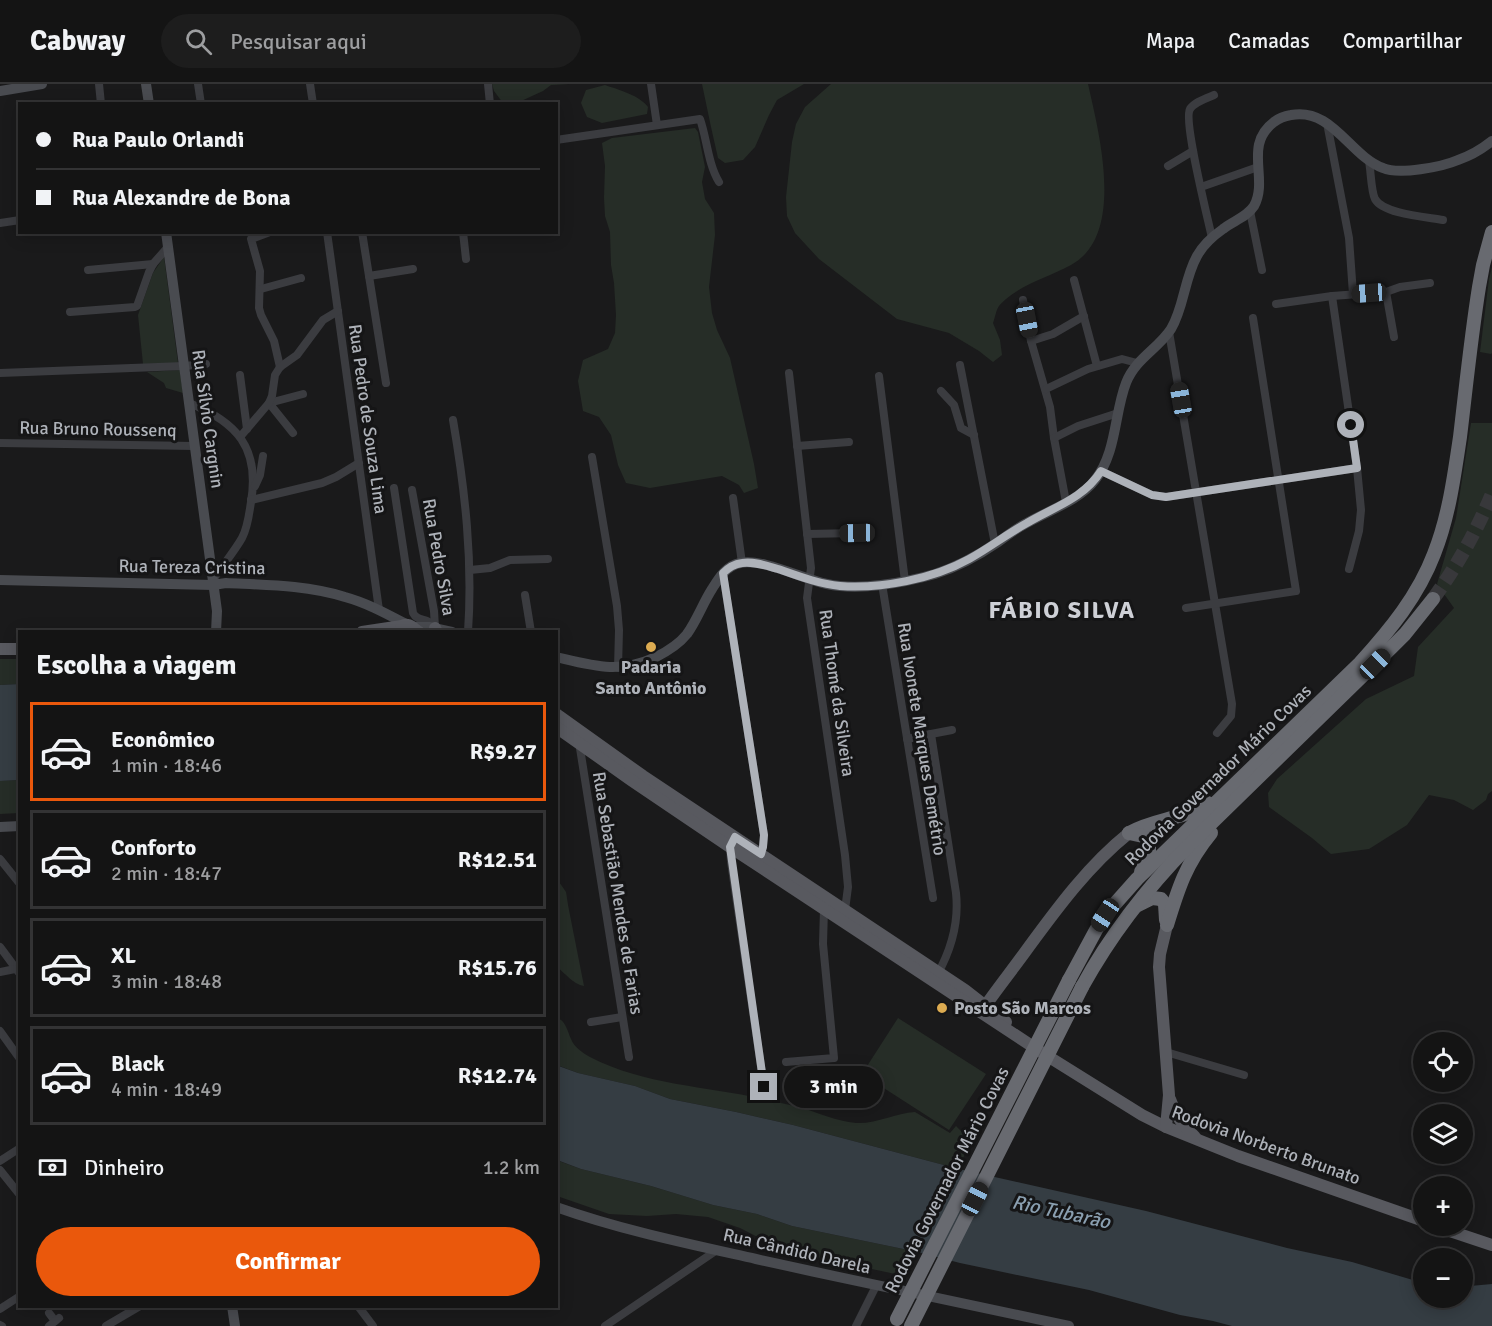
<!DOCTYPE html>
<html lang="pt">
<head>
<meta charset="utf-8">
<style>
  body { margin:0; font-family:Signika,sans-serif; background:#1d1d1d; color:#f1f3f6; height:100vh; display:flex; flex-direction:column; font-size:22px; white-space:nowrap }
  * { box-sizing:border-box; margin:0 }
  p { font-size:20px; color:#9d9ea0 }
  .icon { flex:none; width:33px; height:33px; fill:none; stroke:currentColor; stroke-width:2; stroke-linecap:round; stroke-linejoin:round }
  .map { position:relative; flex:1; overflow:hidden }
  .details { position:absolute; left:18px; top:546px; width:540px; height:678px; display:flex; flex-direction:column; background:#141414; border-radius:0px; box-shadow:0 3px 15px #0003,0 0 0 2px #333334 }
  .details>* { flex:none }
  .banner { position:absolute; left:18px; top:18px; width:540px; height:132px; border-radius:0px; box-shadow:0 3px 15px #0003,0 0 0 2px #333334; display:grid; align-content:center; height:132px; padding:0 18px; background:#141414 }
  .tools { position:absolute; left:1413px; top:948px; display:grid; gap:12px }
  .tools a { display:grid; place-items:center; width:60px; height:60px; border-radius:50%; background:#141414; box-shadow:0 3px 15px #0003,0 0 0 2px #333334; font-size:30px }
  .end { position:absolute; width:27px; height:27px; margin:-14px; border:8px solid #aeb2b9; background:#111; box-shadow:0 0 0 3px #111 }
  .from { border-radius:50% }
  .bubble { position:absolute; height:42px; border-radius:21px; background:#141414; box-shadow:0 3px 15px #0003,0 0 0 2px #333334; font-size:20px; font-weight:800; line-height:42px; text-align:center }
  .car { position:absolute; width:18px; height:36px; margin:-18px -9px; border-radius:8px; box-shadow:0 0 4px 2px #0007; background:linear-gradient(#222 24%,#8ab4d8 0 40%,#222 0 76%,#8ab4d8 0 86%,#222 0) }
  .banner b { display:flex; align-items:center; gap:21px; height:57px; font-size:22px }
  .banner b+b { border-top:2px solid #333334 }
  .banner i { width:15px; height:15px; background:#f1f3f6 }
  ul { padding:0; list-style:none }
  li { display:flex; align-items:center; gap:18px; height:99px; margin:0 12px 9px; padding:0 6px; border:3px solid #333334; border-radius:0px }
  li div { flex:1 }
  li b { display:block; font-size:22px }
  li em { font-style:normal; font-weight:800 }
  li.active { border-color:#ea580c }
  li>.icon { width:54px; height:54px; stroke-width:1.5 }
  h2 { padding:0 18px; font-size:27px; line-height:72px }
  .pay { display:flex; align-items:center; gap:15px; height:66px; padding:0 18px; font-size:22px }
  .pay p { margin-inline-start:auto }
  .primary-button { display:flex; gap:12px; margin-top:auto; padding:12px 18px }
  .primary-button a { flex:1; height:69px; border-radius:36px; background:#ea580c; color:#fff; font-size:24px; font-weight:800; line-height:69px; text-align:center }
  header { display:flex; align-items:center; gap:36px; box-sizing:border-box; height:84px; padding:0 30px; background:#141414; border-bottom:2px solid #333334 }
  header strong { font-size:28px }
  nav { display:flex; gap:33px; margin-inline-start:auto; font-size:21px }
  .search { width:420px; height:54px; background:#1d1d1d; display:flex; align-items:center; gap:15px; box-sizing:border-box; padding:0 21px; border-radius:33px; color:#9d9ea0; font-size:22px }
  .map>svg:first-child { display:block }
  .green { fill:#262d27 }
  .water { fill:#353d43 }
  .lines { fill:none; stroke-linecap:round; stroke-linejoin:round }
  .highway-tunnel { stroke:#38383b; stroke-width:14; stroke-dasharray:14 7; stroke-linecap:butt }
  .street { stroke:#3b3c40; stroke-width:8 }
  .secondary { stroke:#494b50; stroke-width:10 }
  .primary { stroke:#58595f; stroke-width:12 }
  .highway { stroke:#686a70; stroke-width:14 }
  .highway-bridge { stroke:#686a70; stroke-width:14 }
  .route { stroke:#aeb2b9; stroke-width:8 }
  .poi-dot { fill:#dcab51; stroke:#151516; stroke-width:2 }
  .labels { text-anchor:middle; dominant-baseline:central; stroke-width:6; stroke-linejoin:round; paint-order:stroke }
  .street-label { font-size:18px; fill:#aeb2b9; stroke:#151516 }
  .poi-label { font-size:18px; font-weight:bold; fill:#aeb2b9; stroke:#151516 }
  .water-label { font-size:20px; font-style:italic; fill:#8a9fb0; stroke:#151516 }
  .district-label { font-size:24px; font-weight:bold; letter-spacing:1.5px; fill:#ced0d6; stroke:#151516 }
</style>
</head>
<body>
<header>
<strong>Cabway</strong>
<div class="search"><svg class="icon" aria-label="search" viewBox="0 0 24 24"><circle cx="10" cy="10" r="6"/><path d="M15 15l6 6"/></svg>Pesquisar aqui</div>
<nav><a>Mapa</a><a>Camadas</a><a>Compartilhar</a></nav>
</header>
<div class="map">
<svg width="1492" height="1242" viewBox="0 0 1492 1242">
  <rect width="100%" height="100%" fill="#1a1a1b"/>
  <g class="green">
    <polygon points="492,0 569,0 551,1 543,7 519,18 503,19 494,7"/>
    <polygon points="702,0 804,0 777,16 769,31 755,63 743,76 725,79 718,74 711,43"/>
    <path d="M831,0H1088C1099,49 1126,151 1071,181C1049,193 1025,199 1006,215C1004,217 1001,219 999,222C996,226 995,234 993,239L1000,256L1002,271L993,278L979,267L949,249L897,235L819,175L795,149L787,132L786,113L792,58L796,40L805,23Z"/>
    <path d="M605,1C619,6 639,11 648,23L647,30L602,39L587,33L581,19L586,6Z"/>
    <polygon points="695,44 698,48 705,83 702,98 705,115 714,129 715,151 709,203 712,229 717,246 730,274 754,380 758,404 744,409 739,401 722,392 650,404 626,399 618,381 611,351 599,333 583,327 578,297 583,276 608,265 615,249 616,231 614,199 611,181 610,148 605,132 604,114 605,82 602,59 612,54"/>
    <polygon points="164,173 178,279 143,280 138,231 153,189"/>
    <polygon points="1492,183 1492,269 1491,270 1480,268 1489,195"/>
    <polygon points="180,286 183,309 166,304 164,299 147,288"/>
    <polygon points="1471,339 1492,339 1492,707 1488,710 1486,716 1473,726 1454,716 1429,711 1407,741 1369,765 1331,770 1312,754 1269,723 1268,709 1277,695 1366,615 1414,592 1418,563 1454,524 1437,500 1456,434"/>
    <polygon points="0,575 19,575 19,600 0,601"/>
    <polygon points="19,696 19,729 0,730 0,697"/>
    <path d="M557,795L566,808L568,821L584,902C573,900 566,890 557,883Z"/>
    <path d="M556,933C566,937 567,946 571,955C574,963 583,969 590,973C644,1001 706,1002 763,1015C775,1018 787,1020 799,1023C819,1029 836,1037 856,1039C877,1040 895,1029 915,1028L950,1049L956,1042L970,1056L959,1085L793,1041L736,1028L670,1015L635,1002L578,989L557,981Z"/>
    <polygon points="898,934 986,990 949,1046 862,990"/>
    <polygon points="556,1076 581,1085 651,1102 713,1121 757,1130 792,1142 918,1168 906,1188 900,1191 783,1166 740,1144 708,1133 676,1130 647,1132 609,1130 557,1112"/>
  </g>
  <g class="water">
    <polygon points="19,600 19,696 0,697 0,601"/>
    <polygon points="556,981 578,989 635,1002 670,1015 736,1028 793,1041 959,1085 1146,1127 1287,1164 1352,1178 1423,1199 1424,1214 1462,1214 1463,1200 1470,1202 1492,1200 1492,1242 1232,1242 1213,1237 1180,1231 1089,1206 960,1179 918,1168 792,1142 757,1130 713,1121 651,1102 581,1085 557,1076"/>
  </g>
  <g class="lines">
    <path class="highway-tunnel" d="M1433,515C1457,482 1476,448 1492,410"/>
    <g class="street">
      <polyline points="99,0 101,20"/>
      <polyline points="198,0 201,20"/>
      <polyline points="310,0 313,20"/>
      <polyline points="488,0 490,20"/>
      <polyline points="651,0 657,41"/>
      <polyline points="1327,39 1349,154 1353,210"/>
      <path d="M556,56L700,35C707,55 708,80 719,98"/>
      <path d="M1369,77C1371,88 1371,107 1375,115C1383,130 1427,133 1443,136"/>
      <polyline points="1168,82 1193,67"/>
      <polyline points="1201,103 1258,83"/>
      <polyline points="1250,127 1262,186"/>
      <polyline points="0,139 20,136"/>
      <polyline points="270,148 251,155 260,187 259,224 261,231 274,257 280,283"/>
      <polyline points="327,148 379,526"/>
      <polyline points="362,148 386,299"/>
      <polyline points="463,148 466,175"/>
      <path d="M1212,154C1208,135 1183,36 1190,25C1194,18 1207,14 1214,11"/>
      <polyline points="88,186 153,180"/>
      <polyline points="369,192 413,185"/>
      <polyline points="1074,196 1097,282"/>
      <polyline points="261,205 301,194"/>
      <polyline points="1386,208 1394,253"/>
      <polyline points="1332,212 1357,384 1361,426 1359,447 1349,485"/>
      <polyline points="1023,216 1031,257 1050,323 1054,354 1066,418"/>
      <polyline points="1276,220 1332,212 1386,208 1400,203 1430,199"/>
      <polyline points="70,228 135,223 137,222 149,188 153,180 168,163"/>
      <polyline points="1169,248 1232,620 1231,632 1217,649"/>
      <polyline points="1031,257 1053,250 1084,232"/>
      <polyline points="960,281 995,460"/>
      <polyline points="0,289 184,282 206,280"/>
      <polyline points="789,289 811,484 807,514 845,771 848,803 845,826"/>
      <polyline points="240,291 247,345"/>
      <polyline points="879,292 905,497"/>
      <polyline points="1046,305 1088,285 1122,275 1137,279"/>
      <polyline points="941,307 954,321 961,344 974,351"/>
      <path d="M189,319C237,338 260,364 251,418C249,430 248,443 242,454C234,468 222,482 213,496"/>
      <path d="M453,336C465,406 473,476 468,548"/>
      <polyline points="293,349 269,319 303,310"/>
      <polyline points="240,353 269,319 272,312 275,291 280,283 297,271 323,236 338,227"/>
      <polyline points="1054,354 1078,342 1118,329"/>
      <polyline points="0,359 195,362"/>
      <polyline points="797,362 849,358"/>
      <polyline points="592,373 617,522 619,546 618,584"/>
      <polyline points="1101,387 1152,411 1166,413 1357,384"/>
      <polyline points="255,402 260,391 263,372"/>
      <path d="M394,404L413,529C418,539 428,532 435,544"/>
      <polyline points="412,406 434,527 435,543"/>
      <polyline points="733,414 742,479"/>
      <polyline points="251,416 322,399 336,393 359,379"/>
      <polyline points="807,450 857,449"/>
      <polyline points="470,486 490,484 510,476 548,475"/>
      <polyline points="723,490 764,751 763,763 759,773"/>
      <polyline points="882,500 933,814"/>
      <polyline points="525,511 531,548"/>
      <polyline points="1186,524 1296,507 1253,234"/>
      <polyline points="931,650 952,646"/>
      <path d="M907,655L931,650L956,809C959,837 951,866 937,891"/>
      <polyline points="579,658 629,973"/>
      <polyline points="732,761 730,763 731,778 764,1003"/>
      <polyline points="0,775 20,800"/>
      <polyline points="0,863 20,890"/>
      <polyline points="0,888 15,885"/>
      <polyline points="591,938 622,933"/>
      <polyline points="0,947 20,975"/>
      <polyline points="1166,968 1244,991"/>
      <polyline points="786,978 834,974 823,860 824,825"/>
      <polyline points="0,1077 20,1064"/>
      <polyline points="0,1086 20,1111"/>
      <polyline points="358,1222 373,1242"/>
      <polyline points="0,1225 20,1212"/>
      <polyline points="49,1229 55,1237"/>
      <polyline points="0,1241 2,1242"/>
      <polyline points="49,1242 59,1234"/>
      <polyline points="106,1242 140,1222"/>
      <polyline points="605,1242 717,1166"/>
      <polyline points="856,1242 876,1202"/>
    </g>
    <g class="secondary">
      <polyline points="146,0 149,20"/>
      <polyline points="0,7 42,0"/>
      <polyline points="166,148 217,527 216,548"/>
      <path d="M0,496L213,501L226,499C266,501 306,501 345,513C367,519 387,530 408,541"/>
      <polyline points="412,543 429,543 452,548"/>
      <path d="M556,573C594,582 619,590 656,573C668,567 679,560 687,550C697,536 703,519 712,505C719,494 726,482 740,479C762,474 803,495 827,500C859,507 903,499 935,490C957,483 979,471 998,458C1007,452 1015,445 1025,440C1047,427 1079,417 1095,396C1117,368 1114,330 1126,299C1135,275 1158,265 1171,245C1184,224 1184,195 1197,172C1203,161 1213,152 1223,145C1233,137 1247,133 1254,122C1269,95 1243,61 1274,38C1279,34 1285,32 1291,31C1332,23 1350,72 1383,84C1399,91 1442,83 1458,76C1470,72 1482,65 1492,57"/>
      <polyline points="0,743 20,742"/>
      <path d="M556,1123C621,1146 689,1160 756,1175C860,1198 964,1220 1069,1242"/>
      <polyline points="232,1222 235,1242"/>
    </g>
    <g class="primary">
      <polyline points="435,544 437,548"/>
      <polyline points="362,548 402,542"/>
      <path d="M400,548L402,542C408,538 413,544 419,548"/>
      <polyline points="0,565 20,565"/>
      <polyline points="556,630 643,692 965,906 1006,938"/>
      <polyline points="556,643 631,696 730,763 1041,968 1142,1031 1166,1043 1238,1072 1424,1137"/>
      <path d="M981,928C996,906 1013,885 1028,864C1058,823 1089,781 1129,749"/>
      <path d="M1170,1015C1175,1031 1183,1041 1195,1053"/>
      <polyline points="1166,1043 1169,1011 1159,883 1160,870 1167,841"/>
      <polyline points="1435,1142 1492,1161"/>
    </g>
    <g class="highway">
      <path d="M1129,749C1156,734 1182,736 1208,719"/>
      <polyline points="1129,749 1143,752 1149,758 1149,767 1141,788"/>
      <polyline points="1138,821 1152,814 1161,815 1165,820 1166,836"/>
      <path d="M1167,841C1178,805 1186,779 1211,749"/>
      <path d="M1069,896L1096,846L1105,831L1137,795L1360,579C1390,546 1418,512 1434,470C1449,432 1454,393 1460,353C1466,303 1471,253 1479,203L1483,181L1492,148"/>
      <path d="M1082,903C1111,850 1147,804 1189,761L1392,563L1405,550L1433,515"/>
    </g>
    <g class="highway-bridge">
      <polyline points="897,1235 1069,896"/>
      <polyline points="911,1242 1082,903"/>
    </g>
  </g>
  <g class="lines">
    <path class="route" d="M764,1003L730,763L735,753L761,770L763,763L764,751L723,489C728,484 735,480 742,479C754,477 767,482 778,485C798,492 819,500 840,502C881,505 933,495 969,475C989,464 1007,450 1027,439C1054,423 1084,414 1101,387L1152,411L1166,413L1357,384L1351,341"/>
  </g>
  <g class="poi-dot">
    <circle cx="651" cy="563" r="6"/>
    <circle cx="942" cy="924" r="6"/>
  </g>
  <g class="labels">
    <g class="street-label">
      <text transform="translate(208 335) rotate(82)">Rua Sílvio Cargnin</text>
      <text transform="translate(368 335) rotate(82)">Rua Pedro de Souza Lima</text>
      <text transform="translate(98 345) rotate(1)">Rua Bruno Roussenq</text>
      <text transform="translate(439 473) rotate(80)">Rua Pedro Silva</text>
      <text transform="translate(192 483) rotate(1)">Rua Tereza Cristina</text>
      <text transform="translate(837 609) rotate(82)">Rua Thomé da Silveira</text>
      <text transform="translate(922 655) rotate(81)">Rua Ivonete Marques Demétrio</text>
      <text transform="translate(1218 691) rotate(-44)">Rodovia Governador Mário Covas</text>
      <text transform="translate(618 809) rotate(81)">Rua Sebastião Mendes de Farias</text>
      <text transform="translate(1266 1061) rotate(20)">Rodovia Norberto Brunato</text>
      <text transform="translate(947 1096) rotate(-63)">Rodovia Governador Mário Covas</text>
      <text transform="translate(797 1167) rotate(13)">Rua Cândido Darela</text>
    </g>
    <g class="poi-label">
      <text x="651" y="583">Padaria<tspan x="651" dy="21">Santo Antônio</tspan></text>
      <text x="954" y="924" text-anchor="start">Posto São Marcos</text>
    </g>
    <g class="water-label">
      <text transform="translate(1061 1128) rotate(12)">Rio Tubarão</text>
    </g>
    <g class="district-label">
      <text x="1062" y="526">FÁBIO SILVA</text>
    </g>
  </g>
</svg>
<div class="tools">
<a><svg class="icon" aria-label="locate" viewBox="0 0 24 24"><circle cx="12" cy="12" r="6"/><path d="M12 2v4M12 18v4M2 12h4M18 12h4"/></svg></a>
<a><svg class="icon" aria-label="layers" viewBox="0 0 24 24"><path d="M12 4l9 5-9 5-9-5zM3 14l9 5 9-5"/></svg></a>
<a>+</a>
<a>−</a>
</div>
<i class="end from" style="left:1351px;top:341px"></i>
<i class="end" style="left:764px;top:1003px"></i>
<div class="bubble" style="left:784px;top:982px;width:99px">3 min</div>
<i class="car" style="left:1369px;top:209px;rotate:266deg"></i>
<i class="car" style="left:1027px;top:236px;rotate:169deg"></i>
<i class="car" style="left:1181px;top:316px;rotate:350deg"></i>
<i class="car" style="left:857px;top:449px;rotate:269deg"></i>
<i class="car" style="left:1375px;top:580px;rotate:45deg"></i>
<i class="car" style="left:1105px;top:831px;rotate:213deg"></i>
<i class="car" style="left:975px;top:1115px;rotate:27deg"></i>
<div class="banner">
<b><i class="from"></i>Rua Paulo Orlandi</b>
<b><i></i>Rua Alexandre de Bona</b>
</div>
<section class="details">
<h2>Escolha a viagem</h2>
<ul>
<li class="active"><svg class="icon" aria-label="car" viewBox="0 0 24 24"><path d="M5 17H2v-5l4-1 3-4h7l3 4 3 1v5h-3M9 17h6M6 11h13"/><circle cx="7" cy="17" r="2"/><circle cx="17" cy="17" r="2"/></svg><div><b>Econômico</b><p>1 min · 18:46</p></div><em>R$9.27</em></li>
<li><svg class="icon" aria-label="car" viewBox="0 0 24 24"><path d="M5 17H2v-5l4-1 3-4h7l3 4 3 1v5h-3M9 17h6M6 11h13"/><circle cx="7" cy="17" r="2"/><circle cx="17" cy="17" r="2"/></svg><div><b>Conforto</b><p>2 min · 18:47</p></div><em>R$12.51</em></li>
<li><svg class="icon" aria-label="car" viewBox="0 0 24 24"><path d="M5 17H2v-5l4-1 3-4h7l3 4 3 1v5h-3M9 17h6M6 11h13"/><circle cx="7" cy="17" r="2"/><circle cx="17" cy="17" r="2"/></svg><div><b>XL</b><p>3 min · 18:48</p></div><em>R$15.76</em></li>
<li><svg class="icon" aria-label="car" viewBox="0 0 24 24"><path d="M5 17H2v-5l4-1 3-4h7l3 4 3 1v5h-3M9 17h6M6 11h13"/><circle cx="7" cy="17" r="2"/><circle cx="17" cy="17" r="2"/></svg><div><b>Black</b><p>4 min · 18:49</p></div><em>R$12.74</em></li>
</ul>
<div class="pay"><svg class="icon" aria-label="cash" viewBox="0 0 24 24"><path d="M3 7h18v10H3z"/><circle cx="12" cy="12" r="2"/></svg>Dinheiro<p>1.2 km</p></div>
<div class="primary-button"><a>Confirmar</a></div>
</section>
</div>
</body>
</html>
